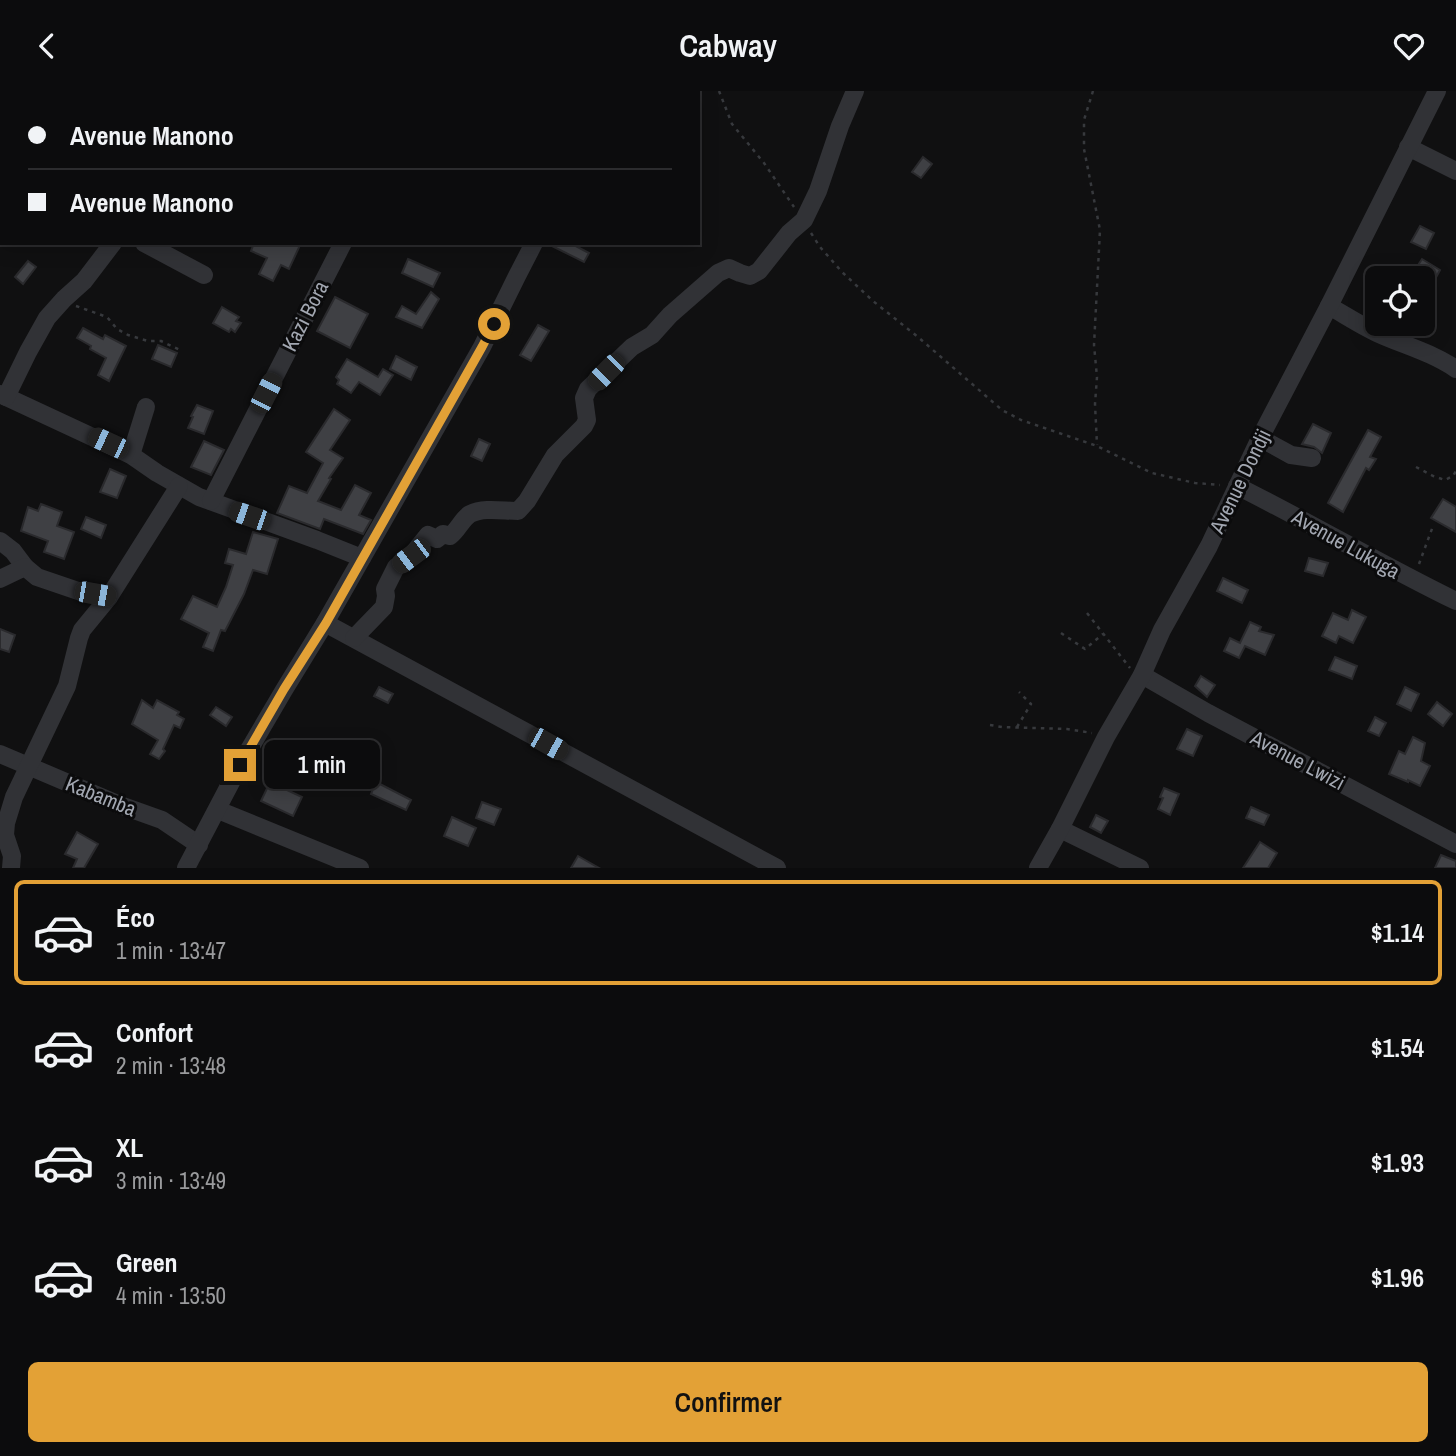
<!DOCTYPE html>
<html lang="fr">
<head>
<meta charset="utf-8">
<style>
  body { margin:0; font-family:"Archivo Narrow",sans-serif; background:#151516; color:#f1f3f6; height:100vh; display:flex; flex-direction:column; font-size:26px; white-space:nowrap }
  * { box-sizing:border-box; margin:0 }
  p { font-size:23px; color:#9a9b9d }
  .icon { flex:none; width:38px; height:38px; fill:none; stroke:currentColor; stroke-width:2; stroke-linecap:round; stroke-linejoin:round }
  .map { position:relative; height:777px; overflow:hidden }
  .panel { display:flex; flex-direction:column; background:#0c0c0d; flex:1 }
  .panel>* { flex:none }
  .guide { position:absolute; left:0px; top:0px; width:700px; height:154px; box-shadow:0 4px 18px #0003,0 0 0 2px #2c2c2e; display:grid; align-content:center; height:154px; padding:0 28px; background:#0c0c0d }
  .controls { position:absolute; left:1365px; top:175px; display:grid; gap:14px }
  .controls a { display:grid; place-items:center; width:70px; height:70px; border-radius:10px; background:#0c0c0d; box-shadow:0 4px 18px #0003,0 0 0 2px #2c2c2e; font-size:35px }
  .end { position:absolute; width:32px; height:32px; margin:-16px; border:9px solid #e3a136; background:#111; box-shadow:0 0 0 4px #111 }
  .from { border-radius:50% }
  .bubble { position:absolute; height:49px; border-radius:10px; background:#0c0c0d; box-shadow:0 4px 18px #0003,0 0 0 2px #2c2c2e; font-size:23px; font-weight:600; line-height:49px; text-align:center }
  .car { position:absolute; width:21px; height:42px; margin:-21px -10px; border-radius:9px; box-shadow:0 0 5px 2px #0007; background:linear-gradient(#222 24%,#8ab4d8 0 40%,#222 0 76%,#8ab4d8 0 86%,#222 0) }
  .guide b { display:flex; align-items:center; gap:24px; height:66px; font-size:26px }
  .guide b+b { border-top:2px solid #2c2c2e }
  .guide i { width:18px; height:18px; background:#f1f3f6 }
  ul { padding:12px 0 0; list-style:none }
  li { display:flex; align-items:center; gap:21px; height:105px; margin:0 14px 10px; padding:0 14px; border:4px solid transparent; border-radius:10px }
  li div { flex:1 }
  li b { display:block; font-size:26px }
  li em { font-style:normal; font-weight:600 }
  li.active { border-color:#e3a136 }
  li>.icon { width:63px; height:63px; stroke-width:1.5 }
  .button { display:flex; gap:14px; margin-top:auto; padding:14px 28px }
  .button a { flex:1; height:80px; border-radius:10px; background:#e3a136; color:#111; font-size:28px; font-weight:600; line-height:80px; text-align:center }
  header { display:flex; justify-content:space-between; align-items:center; height:91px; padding:0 28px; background:#0c0c0d; font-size:32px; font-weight:600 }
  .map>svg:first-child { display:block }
  .building { fill:#3f4044; stroke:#2a2a2d; stroke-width:2 }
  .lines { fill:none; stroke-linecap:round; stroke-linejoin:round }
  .path { stroke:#37393d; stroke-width:2.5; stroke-dasharray:3.5 5; stroke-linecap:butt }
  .minor { stroke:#313236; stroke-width:18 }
  .route { stroke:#e3a136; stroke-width:9 }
  .labels { text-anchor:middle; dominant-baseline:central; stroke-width:6; stroke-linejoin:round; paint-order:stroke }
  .street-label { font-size:21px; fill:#a2a7b1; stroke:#0b0b0c }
</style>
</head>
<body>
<header><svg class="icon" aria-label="back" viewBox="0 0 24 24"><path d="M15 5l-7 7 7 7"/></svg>Cabway<svg class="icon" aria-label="heart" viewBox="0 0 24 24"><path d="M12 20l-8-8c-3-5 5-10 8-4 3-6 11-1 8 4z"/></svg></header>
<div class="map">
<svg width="1456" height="777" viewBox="0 0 1456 777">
  <rect width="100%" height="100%" fill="#101011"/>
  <g class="building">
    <polygon points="923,66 932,73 921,87 912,81"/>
    <polygon points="1420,135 1434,142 1426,158 1411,151"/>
    <polygon points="254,152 301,152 289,178 281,174 273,190 259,183 267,167 251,160"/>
    <polygon points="546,152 570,152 589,162 584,171"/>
    <polygon points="408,168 440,182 433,196 402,182"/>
    <polygon points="1422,168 1440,179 1434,190 1415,179"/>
    <polygon points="28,170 36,176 23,193 15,186"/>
    <polygon points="431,201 439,208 422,237 396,226 402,215 416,223"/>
    <polygon points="335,206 368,223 350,257 317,240"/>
    <polygon points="222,216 239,226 236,230 241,232 235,241 231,238 229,241 213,232"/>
    <polygon points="538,234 549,240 531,270 520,264"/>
    <polygon points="83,237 103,248 105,244 126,255 109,290 98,284 106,267 90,258 91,255 77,247"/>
    <polygon points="158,254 177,262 171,276 152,268"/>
    <polygon points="396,265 417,276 411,289 390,278"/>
    <polygon points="347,268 378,286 383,278 393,284 380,304 359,291 351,302 337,293 339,289 336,286"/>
    <polygon points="197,314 213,320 204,343 188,337 193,326 191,325"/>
    <polygon points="334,318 350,329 330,359 343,367 329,387 331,388 318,410 341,419 355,394 371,402 359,424 371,429 363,443 324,428 320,438 277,422 289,395 307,402 323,372 306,361"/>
    <polygon points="1313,333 1331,342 1322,362 1314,356 1302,353"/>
    <polygon points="1368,339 1381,346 1370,366 1376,368 1369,379 1366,377 1343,421 1328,412"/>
    <polygon points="479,348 490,353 482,370 471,365"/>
    <polygon points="204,350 224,359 211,384 191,376"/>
    <polygon points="110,378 126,385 117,407 100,401"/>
    <polygon points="1443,408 1456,416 1456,441 1431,427"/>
    <polygon points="41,413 62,421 57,435 74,441 64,468 44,461 48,450 21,440 28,416 38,420"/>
    <polygon points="86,426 106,434 101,447 81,438"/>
    <polygon points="253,441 278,448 267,483 253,479 244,503 225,540 221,539 213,560 203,556 209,542 181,528 193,505 217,516 226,496 233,474 225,472 229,458 246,463"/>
    <polygon points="1309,467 1328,472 1323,485 1305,480"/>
    <polygon points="1223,487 1248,499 1242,512 1217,500"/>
    <polygon points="1352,519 1366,526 1353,552 1339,545 1336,552 1322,545 1333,522 1348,529"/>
    <polygon points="1250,531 1261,536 1259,540 1274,544 1265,564 1245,555 1239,567 1224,560 1230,547 1240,552"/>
    <polygon points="0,538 15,544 9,561 0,558"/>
    <polygon points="1335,566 1357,575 1352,588 1329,579"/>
    <polygon points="1201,585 1215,594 1207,606 1195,595"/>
    <polygon points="379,596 393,603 388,612 374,605"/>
    <polygon points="1405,596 1419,603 1411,620 1397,613"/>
    <polygon points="142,609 153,617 157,609 179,621 177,624 184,628 180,637 174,634 163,658 165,660 159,668 150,663 158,649 132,633"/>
    <polygon points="1437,611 1452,623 1443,635 1428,623"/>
    <polygon points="216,616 232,626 226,635 210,624"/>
    <polygon points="1375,626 1386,632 1379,645 1368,640"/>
    <polygon points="1187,638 1202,645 1193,665 1177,658"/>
    <polygon points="1413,646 1425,652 1421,670 1430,675 1420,695 1408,689 1408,691 1389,683 1399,660 1405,663"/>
    <polygon points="270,691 302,706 293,725 261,710"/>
    <polygon points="376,691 411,709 406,719 371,703"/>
    <polygon points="1164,697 1179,703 1170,724 1158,718 1163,707 1160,706"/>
    <polygon points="482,711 501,718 494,734 476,727"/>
    <polygon points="1251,716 1269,724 1264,734 1246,727"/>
    <polygon points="1096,724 1108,730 1101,742 1090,736"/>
    <polygon points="452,726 476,737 468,755 444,745"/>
    <polygon points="77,741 98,753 84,777 73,777 77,768 65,763"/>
    <polygon points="1260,751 1277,762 1268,777 1243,777"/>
    <polygon points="1441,764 1456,770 1456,777 1435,777"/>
    <polygon points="578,765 599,777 571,777"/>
  </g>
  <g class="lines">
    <g class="path">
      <polyline points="719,0 732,33 764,72 794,116"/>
      <polyline points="1093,0 1084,29 1084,58 1100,139 1094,254 1097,286 1095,313 1097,354"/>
      <polyline points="811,142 820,156 842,181 873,210 918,246 1002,319 1021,329 1097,355 1152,382 1195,392 1220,394"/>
      <polyline points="76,215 107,226 117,238 128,244 148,250 161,250 182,260"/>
      <polyline points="1416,376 1433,385 1445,389 1453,385 1456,380"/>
      <polyline points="1419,473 1433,435"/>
      <polyline points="1087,522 1130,577"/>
      <polyline points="1061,542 1085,558 1103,543"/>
      <polyline points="990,634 1002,636 1067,638 1092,642"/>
      <polyline points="1017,636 1031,613 1019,601"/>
    </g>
    <g class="minor">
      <polyline points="268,0 271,2"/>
      <polyline points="207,2 208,0"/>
      <polyline points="424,2 425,0"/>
      <polyline points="613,2 614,0"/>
      <polyline points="1408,56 1456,80"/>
      <polyline points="144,152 204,184"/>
      <path d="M1329,215C1345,224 1360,234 1377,242C1403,254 1431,261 1456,278"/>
      <polyline points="0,303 131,364 157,382 199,406 317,449 362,467"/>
      <polyline points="6,306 28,261 47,227 64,208 84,190 113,152"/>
      <polyline points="1260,347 1291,364 1312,367"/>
      <polyline points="131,364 146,316"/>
      <path d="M1237,395C1311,432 1382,474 1456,510"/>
      <polyline points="211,410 343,152"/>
      <polyline points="0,450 13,460 25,476"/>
      <polyline points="0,488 25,476 37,486 81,501 109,506"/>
      <polyline points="325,532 777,777"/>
      <path d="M354,547L384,516L386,505L385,498L396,476L411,465L428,444L437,448L443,443L450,445C458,439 462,428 470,423C484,416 503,420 518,420L527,410L555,364L584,335L587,329L584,307L588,298L632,256L652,244L670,224L718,182L729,177L740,182L750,185L759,180L789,142L804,129L818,100L840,35L855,0"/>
      <polyline points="1142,584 1208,622 1456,753"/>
      <polyline points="0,663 120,714 162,729 199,754"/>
      <polyline points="218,719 360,777"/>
      <polyline points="1060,738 1140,777"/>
      <polyline points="11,777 12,765 5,744 6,732 14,706 67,595 79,547 82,539 109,506 179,395"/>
      <polyline points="186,777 240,674 284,599 325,532 482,256 517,185 534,152"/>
      <polyline points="1038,777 1060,738 1106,646 1142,584 1162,539 1209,455 1260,347 1329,215 1437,0"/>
    </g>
  </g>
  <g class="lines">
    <polyline class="route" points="240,674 284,598 326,532 482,256 494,233"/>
  </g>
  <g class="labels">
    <g class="street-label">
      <text transform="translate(305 225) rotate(-63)">Kazi Bora</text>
      <text transform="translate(1240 390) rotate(-64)">Avenue Dondji</text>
      <text transform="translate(1346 453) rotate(29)">Avenue Lukuga</text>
      <text transform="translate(1298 669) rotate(28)">Avenue Lwizi</text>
      <text transform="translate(101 705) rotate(22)">Kabamba</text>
    </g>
  </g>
</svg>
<div class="controls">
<a><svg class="icon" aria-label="locate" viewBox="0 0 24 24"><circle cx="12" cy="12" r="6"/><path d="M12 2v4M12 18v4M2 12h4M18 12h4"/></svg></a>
</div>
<i class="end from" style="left:494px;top:233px"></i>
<i class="end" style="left:240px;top:674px"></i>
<div class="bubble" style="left:264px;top:649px;width:116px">1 min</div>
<i class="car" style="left:606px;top:281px;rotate:225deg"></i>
<i class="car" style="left:266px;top:302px;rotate:27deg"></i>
<i class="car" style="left:108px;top:352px;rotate:295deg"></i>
<i class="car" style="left:249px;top:425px;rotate:289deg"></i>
<i class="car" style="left:411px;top:465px;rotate:233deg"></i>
<i class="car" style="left:95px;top:503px;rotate:100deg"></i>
<i class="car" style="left:548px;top:653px;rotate:119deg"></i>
<div class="guide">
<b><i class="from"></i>Avenue Manono</b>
<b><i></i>Avenue Manono</b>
</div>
</div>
<section class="panel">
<ul>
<li class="active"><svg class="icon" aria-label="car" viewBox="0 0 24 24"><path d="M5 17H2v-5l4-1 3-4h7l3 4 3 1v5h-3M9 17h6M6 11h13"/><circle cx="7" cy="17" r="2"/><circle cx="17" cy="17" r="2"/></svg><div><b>Éco</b><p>1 min · 13:47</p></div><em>$1.14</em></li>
<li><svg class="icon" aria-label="car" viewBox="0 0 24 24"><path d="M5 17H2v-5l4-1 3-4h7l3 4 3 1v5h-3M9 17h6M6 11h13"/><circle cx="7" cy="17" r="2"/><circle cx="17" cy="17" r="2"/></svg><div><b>Confort</b><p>2 min · 13:48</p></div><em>$1.54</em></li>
<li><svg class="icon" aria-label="car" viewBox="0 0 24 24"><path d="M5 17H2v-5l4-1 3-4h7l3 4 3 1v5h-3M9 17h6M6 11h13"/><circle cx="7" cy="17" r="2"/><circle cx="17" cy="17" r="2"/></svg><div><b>XL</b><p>3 min · 13:49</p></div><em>$1.93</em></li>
<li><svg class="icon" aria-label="car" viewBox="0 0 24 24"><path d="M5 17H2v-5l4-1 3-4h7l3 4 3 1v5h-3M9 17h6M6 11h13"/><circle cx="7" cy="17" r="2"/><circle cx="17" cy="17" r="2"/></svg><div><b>Green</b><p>4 min · 13:50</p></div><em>$1.96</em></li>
</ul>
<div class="button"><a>Confirmer</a></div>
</section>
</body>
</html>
